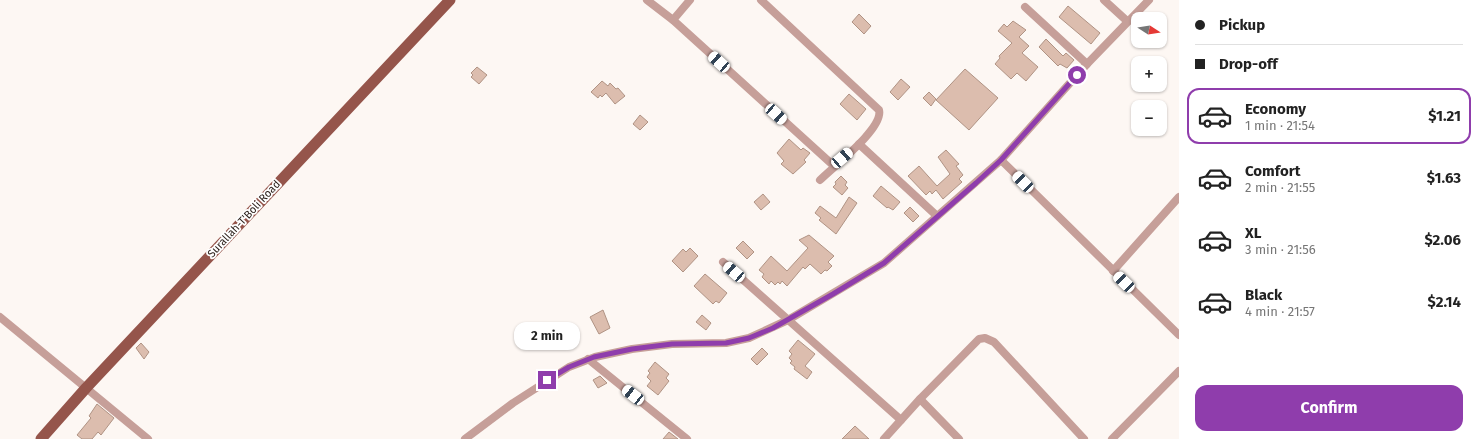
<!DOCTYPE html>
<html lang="en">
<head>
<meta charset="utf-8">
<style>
  body { margin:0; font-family:"Fira Sans",sans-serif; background:#f6f6f6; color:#222; height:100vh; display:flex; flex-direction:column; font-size:15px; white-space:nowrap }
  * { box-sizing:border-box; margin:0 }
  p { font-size:13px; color:#767676 }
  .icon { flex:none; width:22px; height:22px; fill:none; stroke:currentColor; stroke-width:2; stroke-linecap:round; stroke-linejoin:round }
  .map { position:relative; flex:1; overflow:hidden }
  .details { display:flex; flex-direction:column; background:#fff; width:300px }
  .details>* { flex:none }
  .top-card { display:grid; align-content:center; height:88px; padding:0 16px; background:#fff }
  .needle { width:26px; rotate:102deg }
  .tools { position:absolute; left:1131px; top:12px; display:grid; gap:8px }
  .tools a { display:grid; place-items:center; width:36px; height:36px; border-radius:8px; background:#fff; box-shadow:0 1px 3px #0004; font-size:20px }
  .end { position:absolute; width:18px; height:18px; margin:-9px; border:5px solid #8f3dac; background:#fff; box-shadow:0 0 0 2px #fff }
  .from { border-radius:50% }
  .bubble { position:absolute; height:28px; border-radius:12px; background:#fff; box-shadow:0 1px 3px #0004; font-size:13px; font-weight:700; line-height:28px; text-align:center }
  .car { position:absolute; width:12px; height:24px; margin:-12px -6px; border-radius:5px; box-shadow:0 0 3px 1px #0007; background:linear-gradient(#fff 24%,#345 0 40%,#fff 0 76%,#345 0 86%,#fff 0) }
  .top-card b { display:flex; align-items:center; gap:14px; height:38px; font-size:15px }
  .top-card b+b { border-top:1px solid #e0e0e0 }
  .top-card i { width:10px; height:10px; background:#222 }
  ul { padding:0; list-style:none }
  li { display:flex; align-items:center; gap:12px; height:56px; margin:0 8px 6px; padding:0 8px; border:2px solid transparent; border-radius:12px }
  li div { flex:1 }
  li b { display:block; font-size:15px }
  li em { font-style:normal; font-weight:700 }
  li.current { border-color:#8f3dac }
  li>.icon { width:36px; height:36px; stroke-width:1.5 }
  .primary-button { display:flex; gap:8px; margin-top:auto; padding:8px 16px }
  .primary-button a { flex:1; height:46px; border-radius:12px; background:#8f3dac; color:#fff; font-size:16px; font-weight:700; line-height:46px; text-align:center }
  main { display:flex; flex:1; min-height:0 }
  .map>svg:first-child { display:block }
  .building { fill:#dcbdae; stroke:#b09384 }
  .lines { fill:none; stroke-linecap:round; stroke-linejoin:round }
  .minor { stroke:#c69f99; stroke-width:8 }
  .primary { stroke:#95554b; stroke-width:11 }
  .route { stroke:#8f3dac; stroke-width:5 }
  .labels { text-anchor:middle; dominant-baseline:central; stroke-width:3.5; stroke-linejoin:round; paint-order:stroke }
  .street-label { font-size:11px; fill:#281c17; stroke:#fff }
</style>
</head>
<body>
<main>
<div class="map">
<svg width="1179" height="439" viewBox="0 0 1179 439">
  <rect width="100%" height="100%" fill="#fdf7f3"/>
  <g class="building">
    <polygon points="1068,6 1100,33 1091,44 1059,17"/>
    <polygon points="859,14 871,26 864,34 852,22"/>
    <polygon points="1013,21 1026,30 1019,37 1029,46 1022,53 1038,67 1026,81 1017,73 1011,79 995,64 1000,58 999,56 1012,43 998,31 1004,24 1007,27"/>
    <polygon points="1046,39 1063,56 1066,53 1074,60 1067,68 1060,64 1058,66 1039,47"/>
    <polygon points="477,67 487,75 479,84 471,77 473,75 471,73"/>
    <polygon points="965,69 998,98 969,130 936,100"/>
    <polygon points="901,79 910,87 898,100 890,92"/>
    <polygon points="602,81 608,86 610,83 616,89 618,88 625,96 615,104 606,93 602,97 600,95 598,98 591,92"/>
    <polygon points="929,92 936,99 931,106 923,98"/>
    <polygon points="849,94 866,109 857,120 840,104"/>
    <polygon points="640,115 648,122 640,130 633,124"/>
    <polygon points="789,139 801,150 803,148 810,153 804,160 806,162 793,174 781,164 784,161 777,153"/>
    <polygon points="946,150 959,164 956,166 963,175 959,179 962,182 943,199 936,190 932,194 930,191 926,195 908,176 919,166 937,186 950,174 938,157"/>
    <polygon points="841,176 847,182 845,185 848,188 842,195 833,187 836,184 835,182"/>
    <polygon points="881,186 900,202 893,210 888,207 887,208 873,196"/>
    <polygon points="763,194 770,202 761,210 754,202"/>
    <polygon points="849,197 857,203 836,234 819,220 821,218 815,213 820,206 836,218"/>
    <polygon points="910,207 919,216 913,222 904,213"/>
    <polygon points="809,235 834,256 828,262 832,266 827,271 825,270 821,274 810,264 805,269 803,267 787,286 782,281 780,284 778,282 775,285 771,281 769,284 762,277 764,274 759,270 771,256 787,271 808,248 799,240"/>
    <polygon points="743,241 754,252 747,259 736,248"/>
    <polygon points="690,248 698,256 683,272 672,261 683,249 686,252"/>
    <polygon points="705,274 727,293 719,303 716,301 713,304 694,286"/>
    <polygon points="603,310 610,328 599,334 590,317"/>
    <polygon points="702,315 711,323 706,330 696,322"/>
    <polygon points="798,340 815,354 805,366 812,372 807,379 794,369 795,367 790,363 792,361 789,358 792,354 789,351"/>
    <polygon points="141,343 149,352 144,359 136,348"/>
    <polygon points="762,348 768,354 757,365 751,359"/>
    <polygon points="655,362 669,374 666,378 669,381 658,395 647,386 651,381 647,377 650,373 648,371"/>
    <polygon points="600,376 607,383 598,388 593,380"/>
    <polygon points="97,404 114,418 101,435 98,432 92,439 82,439 77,435 91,418 89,416"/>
    <polygon points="855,426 869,439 842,439"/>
    <polygon points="669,432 678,439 663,439"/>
  </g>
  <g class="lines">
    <g class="minor">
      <polyline points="647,0 673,20 834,166"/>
      <path d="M761,0L879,110C884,128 834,166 820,180"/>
      <polyline points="1104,0 1127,21"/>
      <polyline points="1025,7 1087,64"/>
      <polyline points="673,20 690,0"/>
      <polyline points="859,144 937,216"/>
      <polyline points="1001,160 1179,335"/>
      <polyline points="723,262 901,420"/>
      <polyline points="1113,271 1179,197"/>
      <polyline points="0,317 148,439"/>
      <polyline points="588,359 687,439"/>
      <polyline points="920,399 959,439"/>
      <polyline points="465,439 513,403 569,367 595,357 632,349 672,344 726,343 749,338 788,320 884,263 1001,160 1087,64 1149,0"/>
      <polyline points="884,439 920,399 979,339 985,338 994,342 1084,439"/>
      <polyline points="1112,439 1179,371"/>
    </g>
    <polyline class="primary" points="41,439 86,388 450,0"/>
  </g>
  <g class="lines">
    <polyline class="route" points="547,380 569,367 594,357 632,349 672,344 726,343 749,338 773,328 833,294 884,263 976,183 1001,160 1077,75"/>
  </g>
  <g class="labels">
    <g class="street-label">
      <text transform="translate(244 219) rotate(-47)">Surallah-T'Boli Road</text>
    </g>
  </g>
</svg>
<div class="tools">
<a><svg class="needle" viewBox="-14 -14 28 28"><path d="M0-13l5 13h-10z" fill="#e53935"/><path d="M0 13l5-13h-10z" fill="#767676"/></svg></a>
<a>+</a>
<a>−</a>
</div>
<i class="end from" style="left:1077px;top:75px"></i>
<i class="end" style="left:547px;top:380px"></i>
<div class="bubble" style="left:514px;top:322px;width:66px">2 min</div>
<i class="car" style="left:719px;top:62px;rotate:312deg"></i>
<i class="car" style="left:776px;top:114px;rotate:132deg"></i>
<i class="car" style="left:842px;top:158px;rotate:49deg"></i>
<i class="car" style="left:1023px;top:182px;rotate:315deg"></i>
<i class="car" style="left:734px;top:272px;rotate:311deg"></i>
<i class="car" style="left:1124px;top:282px;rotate:314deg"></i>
<i class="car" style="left:633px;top:395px;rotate:308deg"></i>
</div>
<section class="details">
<div class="top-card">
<b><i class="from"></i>Pickup</b>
<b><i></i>Drop-off</b>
</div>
<ul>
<li class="current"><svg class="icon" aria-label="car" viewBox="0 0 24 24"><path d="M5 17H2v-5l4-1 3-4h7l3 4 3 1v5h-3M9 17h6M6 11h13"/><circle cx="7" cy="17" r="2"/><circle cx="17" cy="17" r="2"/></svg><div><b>Economy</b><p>1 min · 21:54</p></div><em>$1.21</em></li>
<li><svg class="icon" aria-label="car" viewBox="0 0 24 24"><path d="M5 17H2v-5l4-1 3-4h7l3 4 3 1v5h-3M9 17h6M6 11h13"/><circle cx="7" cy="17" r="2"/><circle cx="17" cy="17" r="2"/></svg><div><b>Comfort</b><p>2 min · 21:55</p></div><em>$1.63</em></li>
<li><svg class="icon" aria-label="car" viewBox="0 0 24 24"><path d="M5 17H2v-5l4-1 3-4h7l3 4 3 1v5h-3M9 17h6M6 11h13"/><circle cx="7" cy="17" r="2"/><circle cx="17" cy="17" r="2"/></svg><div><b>XL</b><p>3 min · 21:56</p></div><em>$2.06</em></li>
<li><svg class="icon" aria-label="car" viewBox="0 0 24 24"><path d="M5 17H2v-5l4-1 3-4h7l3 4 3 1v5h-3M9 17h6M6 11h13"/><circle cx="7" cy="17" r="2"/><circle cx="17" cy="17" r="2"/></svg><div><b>Black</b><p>4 min · 21:57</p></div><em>$2.14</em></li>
</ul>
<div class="primary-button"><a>Confirm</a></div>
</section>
</main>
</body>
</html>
